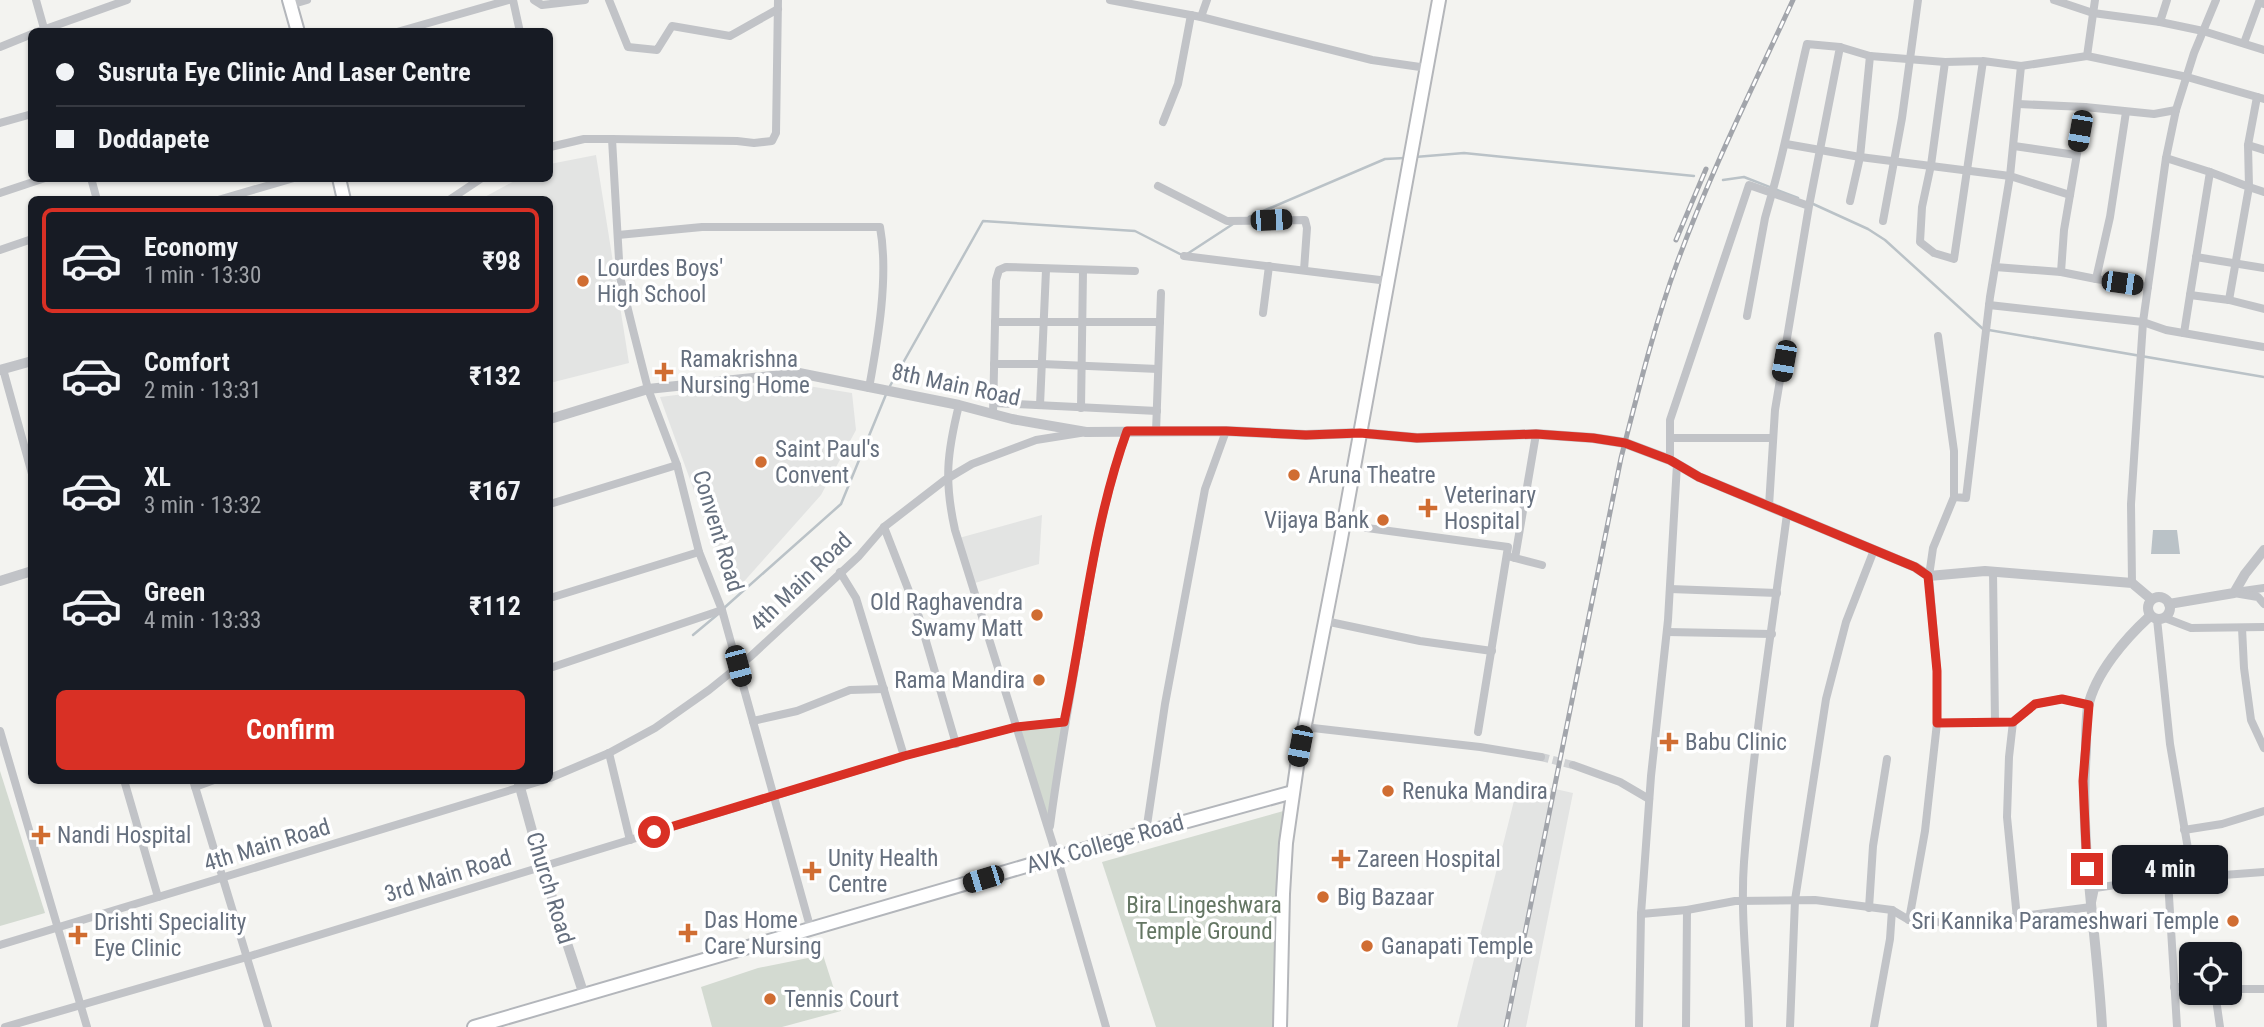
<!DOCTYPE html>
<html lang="en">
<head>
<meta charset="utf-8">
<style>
  body { margin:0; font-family:"Roboto Condensed",sans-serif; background:#242831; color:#f1f3f6; height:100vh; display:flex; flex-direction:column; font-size:26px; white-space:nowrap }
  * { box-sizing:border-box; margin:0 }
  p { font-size:23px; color:#9ea1a6 }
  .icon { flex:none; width:38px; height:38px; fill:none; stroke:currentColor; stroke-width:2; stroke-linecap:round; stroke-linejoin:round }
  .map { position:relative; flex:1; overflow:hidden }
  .side { position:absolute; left:28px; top:196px; width:525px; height:588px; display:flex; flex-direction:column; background:#171b24; border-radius:10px; box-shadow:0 2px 5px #0004 }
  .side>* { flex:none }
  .hud { position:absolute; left:28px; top:28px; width:525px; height:154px; border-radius:10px; box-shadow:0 2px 5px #0004; display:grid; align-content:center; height:154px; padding:0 28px; background:#171b24 }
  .controls { position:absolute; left:2179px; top:942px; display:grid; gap:14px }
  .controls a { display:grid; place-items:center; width:63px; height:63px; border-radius:10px; background:#171b24; box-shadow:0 2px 5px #0004; font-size:35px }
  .end { position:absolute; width:32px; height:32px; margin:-16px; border:9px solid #d93025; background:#fff; box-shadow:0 0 0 4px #fff }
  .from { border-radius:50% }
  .bubble { position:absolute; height:49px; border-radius:10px; background:#171b24; box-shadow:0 2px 5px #0004; font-size:23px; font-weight:700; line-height:49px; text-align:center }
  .car { position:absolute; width:21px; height:42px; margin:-21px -10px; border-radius:9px; box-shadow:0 0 5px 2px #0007; background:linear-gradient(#222 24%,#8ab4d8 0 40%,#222 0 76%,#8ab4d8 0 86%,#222 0) }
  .hud b { display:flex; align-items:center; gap:24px; height:66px; font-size:26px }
  .hud b+b { border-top:2px solid #363941 }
  .hud i { width:18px; height:18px; background:#f1f3f6 }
  ul { padding:12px 0 0; list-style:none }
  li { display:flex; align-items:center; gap:21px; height:105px; margin:0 14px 10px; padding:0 14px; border:4px solid transparent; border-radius:10px }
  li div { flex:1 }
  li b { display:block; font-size:26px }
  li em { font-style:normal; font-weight:700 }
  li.on { border-color:#d93025 }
  li>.icon { width:63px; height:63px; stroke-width:1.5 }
  .button { display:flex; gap:14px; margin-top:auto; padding:14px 28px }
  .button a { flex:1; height:80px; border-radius:10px; background:#d93025; color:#fff; font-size:28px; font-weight:700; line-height:80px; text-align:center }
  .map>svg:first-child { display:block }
  .built { fill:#e3e4e3 }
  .green { fill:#d3dad1 }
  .water { fill:#bac2c7 }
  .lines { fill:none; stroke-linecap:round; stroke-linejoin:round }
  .stream { stroke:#bac2c7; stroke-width:2.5 }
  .minor-tunnel { stroke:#d0d2d4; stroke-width:8; stroke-dasharray:8 4; stroke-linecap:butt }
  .secondary-casing { stroke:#b3b6bb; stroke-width:16 }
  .primary-casing { stroke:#b4b6ba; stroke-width:16 }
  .minor { stroke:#c1c3c7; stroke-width:8 }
  .tertiary { stroke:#c1c3c7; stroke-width:10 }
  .secondary { stroke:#fff; stroke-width:12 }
  .primary { stroke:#fff; stroke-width:12 }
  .rail-casing { stroke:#a2a5ab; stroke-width:5 }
  .rail { stroke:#fff; stroke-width:2.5; stroke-dasharray:8; stroke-linecap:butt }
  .route { stroke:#d93025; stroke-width:9 }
  .poi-dot { fill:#d06d32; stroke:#fff; stroke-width:2.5 }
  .labels { text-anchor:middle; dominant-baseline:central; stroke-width:7; stroke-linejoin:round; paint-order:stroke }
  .poi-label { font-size:23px; fill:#656f7e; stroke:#fff; text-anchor:start }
  .street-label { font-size:23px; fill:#656f7e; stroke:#fff }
  .park-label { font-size:23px; fill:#647663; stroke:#fff }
</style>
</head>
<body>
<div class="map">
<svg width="2264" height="1027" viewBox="0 0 2264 1027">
  <rect width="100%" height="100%" fill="#f3f3f0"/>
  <g class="built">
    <polygon points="596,155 629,363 550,383 550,200 481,199 518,179 550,178 550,164"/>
    <polygon points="783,382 852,393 856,430 821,495 732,595 660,397"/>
    <polygon points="1042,515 1039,564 975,583 959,538"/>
    <polygon points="1519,781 1573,793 1526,1027 1457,1027"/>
  </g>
  <g class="green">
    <polygon points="1062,725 1048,819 1020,731"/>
    <polygon points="0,771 45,913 0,926"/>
    <polygon points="1287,810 1280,1027 1156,1027 1102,862"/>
    <polygon points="823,955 841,1011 782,1027 712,1027 701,987 758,968"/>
  </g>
  <polygon class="water" points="2153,530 2177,530 2180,554 2151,554"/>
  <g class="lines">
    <g class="stream">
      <polyline points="1415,157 1464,153 1694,176"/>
      <polyline points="1723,180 1744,177 1798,198"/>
      <polyline points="1811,203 1868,229 1885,240 1983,329 2264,377"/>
      <polyline points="1249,217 1385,159 1405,158"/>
      <polyline points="890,386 983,221 1135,231 1184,256 1233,224"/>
      <polyline points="724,608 841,504 887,392"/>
      <polyline points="693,635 717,615"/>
    </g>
    <polyline class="minor-tunnel" points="1541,757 1573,765"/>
    <g class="secondary-casing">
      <g id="secondary">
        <polyline points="289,0 298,32"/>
        <polyline points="339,178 344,200"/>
        <polyline points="474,1027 1057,857 1293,792"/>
      </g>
    </g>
    <g class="primary-casing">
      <polyline id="primary" points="1280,1027 1283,894 1286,843 1297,766 1340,544 1439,0"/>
    </g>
    <g class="minor">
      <polyline points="36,0 45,32"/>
      <polyline points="513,0 520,32"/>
      <polyline points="534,0 542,5 585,0"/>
      <polyline points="609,0 628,47 657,50 672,26 730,36 778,9"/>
      <polyline points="1110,0 1201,17 1372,60 1427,68"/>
      <polyline points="2054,0 2093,13 2160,22 2167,0"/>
      <polyline points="290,5 307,0"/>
      <polyline points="1201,17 1207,0"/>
      <polyline points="2160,22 2203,31 2264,50"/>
      <polyline points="37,32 127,0"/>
      <polyline points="397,32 509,0"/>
      <polyline points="2244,43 2259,2 2264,4"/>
      <polyline points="0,47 32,34"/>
      <polyline points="1840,47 1870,56 1945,62"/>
      <polyline points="2087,56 2187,77 2264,99"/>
      <polyline points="1983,61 1945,62 1931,165 1922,207 1920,242 1934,253 1954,259 1983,61 2021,66 2010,176 2070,195"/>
      <polyline points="2021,66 2087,56 2095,0"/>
      <polyline points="2257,97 2248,145 2249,187 2264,192"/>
      <polyline points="2018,104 2085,107 2154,114 2176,110"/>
      <polyline points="2085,107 2064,230 2061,272 2096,279 2110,217 2126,112"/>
      <polyline points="1163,122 1178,84 1191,15"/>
      <polyline points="0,123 32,114"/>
      <polyline points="612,139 737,141 754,143 772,141 776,133 778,0"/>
      <polyline points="1786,144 1860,157 2010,176 1990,297 1966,498 1954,497 1954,451 1938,336"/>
      <polyline points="2248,145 2264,150"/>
      <polyline points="2014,146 2076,155"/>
      <polyline points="550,147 584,139 612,139 620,277 633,330 648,389 677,465 699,552 722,610 811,930"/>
      <polyline points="2166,158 2210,172 2190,295"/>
      <polyline points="2210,172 2249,187 2229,300"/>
      <polyline points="91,178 97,200"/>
      <polyline points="1158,186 1227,221 1305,220 1307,228 1304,270"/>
      <polyline points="0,193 45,178"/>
      <polyline points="218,200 294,178"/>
      <polyline points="449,200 482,178"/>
      <polyline points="1850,201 1860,157 1870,56"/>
      <polyline points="1883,221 1902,118 1918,0"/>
      <path d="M618,235L702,227H880C889,276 878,339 869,388"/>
      <polyline points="0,250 32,239"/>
      <polyline points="1184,256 1388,281"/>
      <polyline points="2196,257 2264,268"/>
      <polyline points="1995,267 2061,272"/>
      <polyline points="2096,279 2148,287"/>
      <polyline points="1989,305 2143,322 2166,330 2264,347"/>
      <polyline points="1263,313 1269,266"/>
      <polyline points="995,322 1160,322"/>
      <polyline points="2184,333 2190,295 2229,300 2264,309"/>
      <polyline points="994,364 1042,364 1158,369"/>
      <polyline points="3,369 32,474"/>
      <polyline points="994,403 1157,411"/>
      <path d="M959,405C947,453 944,481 955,530L1057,857L1106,1027"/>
      <polyline points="1040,405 1046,270"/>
      <polyline points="1081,408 1083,271"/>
      <polyline points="993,414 996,280 999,270 1006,267 1135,271"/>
      <polyline points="1156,432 1161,293"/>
      <polyline points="1670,438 1773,438"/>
      <polyline points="1670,460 1670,420 1749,185 1772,193 1765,218 1747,316"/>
      <polyline points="550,504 677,465"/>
      <path d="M1769,506L1775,410L1809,206L1840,47L1807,44C1795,94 1786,144 1772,193L1809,206"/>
      <polyline points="1345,520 1367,528 1508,547 1478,732"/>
      <polyline points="884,527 919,617 956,744"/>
      <polyline points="1511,557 1542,565"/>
      <polyline points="1515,558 1536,434"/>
      <polyline points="840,572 856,598 904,756"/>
      <polyline points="1993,572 1995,722"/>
      <polyline points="2132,583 2131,504 2143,322 2166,158 2176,110 2194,53 2216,0"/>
      <polyline points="1670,589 1777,593"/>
      <polyline points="2243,591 2264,588"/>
      <polyline points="2234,593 2258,597 2264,604"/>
      <polyline points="550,598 699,552"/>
      <polyline points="2165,618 2191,628 2264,627"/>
      <polyline points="2157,619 2170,744 2193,878"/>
      <polyline points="1325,621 1420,641 1492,651"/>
      <polyline points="2242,628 2244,668 2251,720 2264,748"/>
      <polyline points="1667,632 1772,634"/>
      <polyline points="550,668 722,610"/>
      <polyline points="753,721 797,711 850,690 884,689"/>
      <polyline points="2013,722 2009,757 2007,817 2017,918"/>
      <polyline points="1937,723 2013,722 2035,704 2062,699 2089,705"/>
      <polyline points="1304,727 1480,747 1541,757"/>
      <polyline points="0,731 87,1027"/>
      <polyline points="609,753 630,840"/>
      <polyline points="1573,765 1620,782 1649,799"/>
      <polyline points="550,778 609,753 655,728 709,690 750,657 859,556 884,527 945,480 972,464 1036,440 1080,433"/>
      <polyline points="124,780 158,897"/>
      <polyline points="193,780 268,1027"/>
      <polyline points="195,787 214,780"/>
      <path d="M1050,826C1057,771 1067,716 1076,661C1089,584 1100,506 1127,431"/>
      <polyline points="2184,830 2222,824 2264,811"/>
      <polyline points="1146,832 1165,704 1205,489 1226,431"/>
      <polyline points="2168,880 2177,1027"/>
      <polyline points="1869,908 1873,846 1887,759"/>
      <polyline points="1641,914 1687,910 1735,901 1815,900 1892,910 1909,920 1963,924 2091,907 2095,888 2143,881 2264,872"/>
      <polyline points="1909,920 1925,831 1937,723 1937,671 1929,576 1933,548 1954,497"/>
      <polyline points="0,945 544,780"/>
      <polyline points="2174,987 2191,987"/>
      <polyline points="2230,989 2264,989"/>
      <polyline points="2215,992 2220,1027"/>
      <polyline points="5,1027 247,957 904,756 1016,727 1064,722"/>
      <polyline points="1639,1027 1641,914 1651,776 1668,620 1677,464"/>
      <polyline points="1686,1027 1687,910"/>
      <path d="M1749,1027C1748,972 1740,917 1744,862C1753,746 1772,629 1787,514"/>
      <polyline points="1790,1027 1795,900 1826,699 1846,622 1874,550"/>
      <polyline points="1874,1027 1890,939 1892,910"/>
    </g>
    <g class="tertiary">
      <polyline points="0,370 32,361"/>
      <polyline points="550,419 648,389 799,373 959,405 1012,419 1086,432 1226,431 1305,435 1360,433 1417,438 1536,434 1593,438 1625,443 1670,460 1699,477 1915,567 1929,576 1985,571 2132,583 2151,599"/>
      <polyline points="0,581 32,571"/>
      <circle cx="2159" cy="608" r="11"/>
      <polyline points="2169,604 2234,593 2245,574 2264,550"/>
      <polyline points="518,780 542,867 584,995"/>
      <path d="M2102,1027C2097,933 2079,844 2086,750C2086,736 2086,721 2088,707C2095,673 2126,638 2150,616"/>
    </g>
    <use href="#secondary" class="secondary"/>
    <use href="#primary" class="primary"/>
    <g class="rail-casing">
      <g id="rail">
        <polyline points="1676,240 1706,169"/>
        <path d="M1506,1027L1621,458C1638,392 1654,326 1677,263C1710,173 1753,87 1793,0"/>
      </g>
    </g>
    <use href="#rail" class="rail"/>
  </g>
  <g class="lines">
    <path class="route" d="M654,832L904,756L1016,727L1064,722C1084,625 1093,525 1127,431H1226L1306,435L1360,433L1417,438L1536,434L1593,438L1625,443L1670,460L1699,477L1915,567L1928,576L1937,671V723L2013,722L2035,704L2062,699L2089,705L2083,781L2087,869"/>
  </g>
  <g class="poi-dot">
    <circle cx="583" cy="281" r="7"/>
    <path d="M660.5 361.5h7v7h7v7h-7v7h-7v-7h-7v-7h7z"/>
    <circle cx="761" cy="462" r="7"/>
    <circle cx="1294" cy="475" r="7"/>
    <path d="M1424.5 497.5h7v7h7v7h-7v7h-7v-7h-7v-7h7z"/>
    <circle cx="1383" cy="520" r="7"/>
    <circle cx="1037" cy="615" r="7"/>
    <circle cx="1039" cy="680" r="7"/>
    <path d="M1665.5 731.5h7v7h7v7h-7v7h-7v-7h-7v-7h7z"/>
    <circle cx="1388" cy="791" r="7"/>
    <path d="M37.5 824.5h7v7h7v7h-7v7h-7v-7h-7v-7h7z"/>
    <path d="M1337.5 848.5h7v7h7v7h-7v7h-7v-7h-7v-7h7z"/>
    <path d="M808.5 860.5h7v7h7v7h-7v7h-7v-7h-7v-7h7z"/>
    <circle cx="1323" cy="897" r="7"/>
    <circle cx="2233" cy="921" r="7"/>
    <path d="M684.5 922.5h7v7h7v7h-7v7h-7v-7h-7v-7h7z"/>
    <path d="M74.5 924.5h7v7h7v7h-7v7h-7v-7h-7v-7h7z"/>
    <circle cx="1367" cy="946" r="7"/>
    <circle cx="770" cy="999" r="7"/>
  </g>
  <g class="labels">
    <g class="poi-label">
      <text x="597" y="268">Lourdes Boys'<tspan x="597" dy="26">High School</tspan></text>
      <text x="680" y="359">Ramakrishna<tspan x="680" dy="26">Nursing Home</tspan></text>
      <text x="775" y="449">Saint Paul's<tspan x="775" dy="26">Convent</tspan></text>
      <text x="1308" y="475">Aruna Theatre</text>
      <text x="1444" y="495">Veterinary<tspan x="1444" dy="26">Hospital</tspan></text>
      <text x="1369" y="520" text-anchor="end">Vijaya Bank</text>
      <text x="1023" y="602" text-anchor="end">Old Raghavendra<tspan x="1023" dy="26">Swamy Matt</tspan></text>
      <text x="1025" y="680" text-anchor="end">Rama Mandira</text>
      <text x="1685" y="742">Babu Clinic</text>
      <text x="1402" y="791">Renuka Mandira</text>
      <text x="57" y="835">Nandi Hospital</text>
      <text x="828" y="858">Unity Health<tspan x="828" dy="26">Centre</tspan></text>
      <text x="1357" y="859">Zareen Hospital</text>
      <text x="1337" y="897">Big Bazaar</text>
      <text x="704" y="920">Das Home<tspan x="704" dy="26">Care Nursing</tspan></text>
      <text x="2219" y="921" text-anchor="end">Sri Kannika Parameshwari Temple</text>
      <text x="94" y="922">Drishti Speciality<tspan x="94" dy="26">Eye Clinic</tspan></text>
      <text x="1381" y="946">Ganapati Temple</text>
      <text x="784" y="999">Tennis Court</text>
    </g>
    <g class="street-label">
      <text transform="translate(956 385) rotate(12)">8th Main Road</text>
      <text transform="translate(718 531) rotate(73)">Convent Road</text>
      <text transform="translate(801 582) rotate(-44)">4th Main Road</text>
      <text transform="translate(1105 844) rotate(-16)">AVK College Road</text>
      <text transform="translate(267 845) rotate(-17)">4th Main Road</text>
      <text transform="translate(448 876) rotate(-17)">3rd Main Road</text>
      <text transform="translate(550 888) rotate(73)">Church Road</text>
    </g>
    <g class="park-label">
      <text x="1204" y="905">Bira Lingeshwara<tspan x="1204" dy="26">Temple Ground</tspan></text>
    </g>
  </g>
</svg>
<div class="controls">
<a><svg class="icon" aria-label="locate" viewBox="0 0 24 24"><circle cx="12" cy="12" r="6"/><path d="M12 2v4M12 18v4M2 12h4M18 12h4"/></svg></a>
</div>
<i class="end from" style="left:654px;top:832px"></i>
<i class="end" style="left:2087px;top:869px"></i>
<div class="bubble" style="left:2112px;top:845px;width:116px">4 min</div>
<i class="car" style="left:2080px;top:131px;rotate:190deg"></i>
<i class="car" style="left:1271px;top:220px;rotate:88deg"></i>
<i class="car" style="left:2122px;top:283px;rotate:98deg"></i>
<i class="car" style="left:1784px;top:361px;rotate:190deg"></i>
<i class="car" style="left:738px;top:666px;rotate:165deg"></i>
<i class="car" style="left:1300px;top:746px;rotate:191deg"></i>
<i class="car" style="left:983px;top:879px;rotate:253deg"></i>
<div class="hud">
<b><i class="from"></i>Susruta Eye Clinic And Laser Centre</b>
<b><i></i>Doddapete</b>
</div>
<section class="side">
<ul>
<li class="on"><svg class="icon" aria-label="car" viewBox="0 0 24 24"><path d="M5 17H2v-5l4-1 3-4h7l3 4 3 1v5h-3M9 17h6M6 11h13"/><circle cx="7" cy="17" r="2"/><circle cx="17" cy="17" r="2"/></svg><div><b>Economy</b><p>1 min · 13:30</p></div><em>₹98</em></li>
<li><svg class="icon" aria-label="car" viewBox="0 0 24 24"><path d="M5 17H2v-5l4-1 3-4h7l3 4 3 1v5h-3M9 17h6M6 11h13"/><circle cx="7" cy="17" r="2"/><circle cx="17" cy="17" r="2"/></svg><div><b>Comfort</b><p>2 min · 13:31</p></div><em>₹132</em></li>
<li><svg class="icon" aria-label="car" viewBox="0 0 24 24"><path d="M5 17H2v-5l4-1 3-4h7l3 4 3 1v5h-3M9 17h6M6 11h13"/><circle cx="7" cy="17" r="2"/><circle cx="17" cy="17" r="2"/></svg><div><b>XL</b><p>3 min · 13:32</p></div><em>₹167</em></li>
<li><svg class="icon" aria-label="car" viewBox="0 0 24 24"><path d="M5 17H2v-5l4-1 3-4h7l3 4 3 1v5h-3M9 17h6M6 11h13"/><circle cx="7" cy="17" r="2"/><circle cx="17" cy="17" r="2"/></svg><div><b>Green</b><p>4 min · 13:33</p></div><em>₹112</em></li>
</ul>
<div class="button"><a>Confirm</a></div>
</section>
</div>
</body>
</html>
